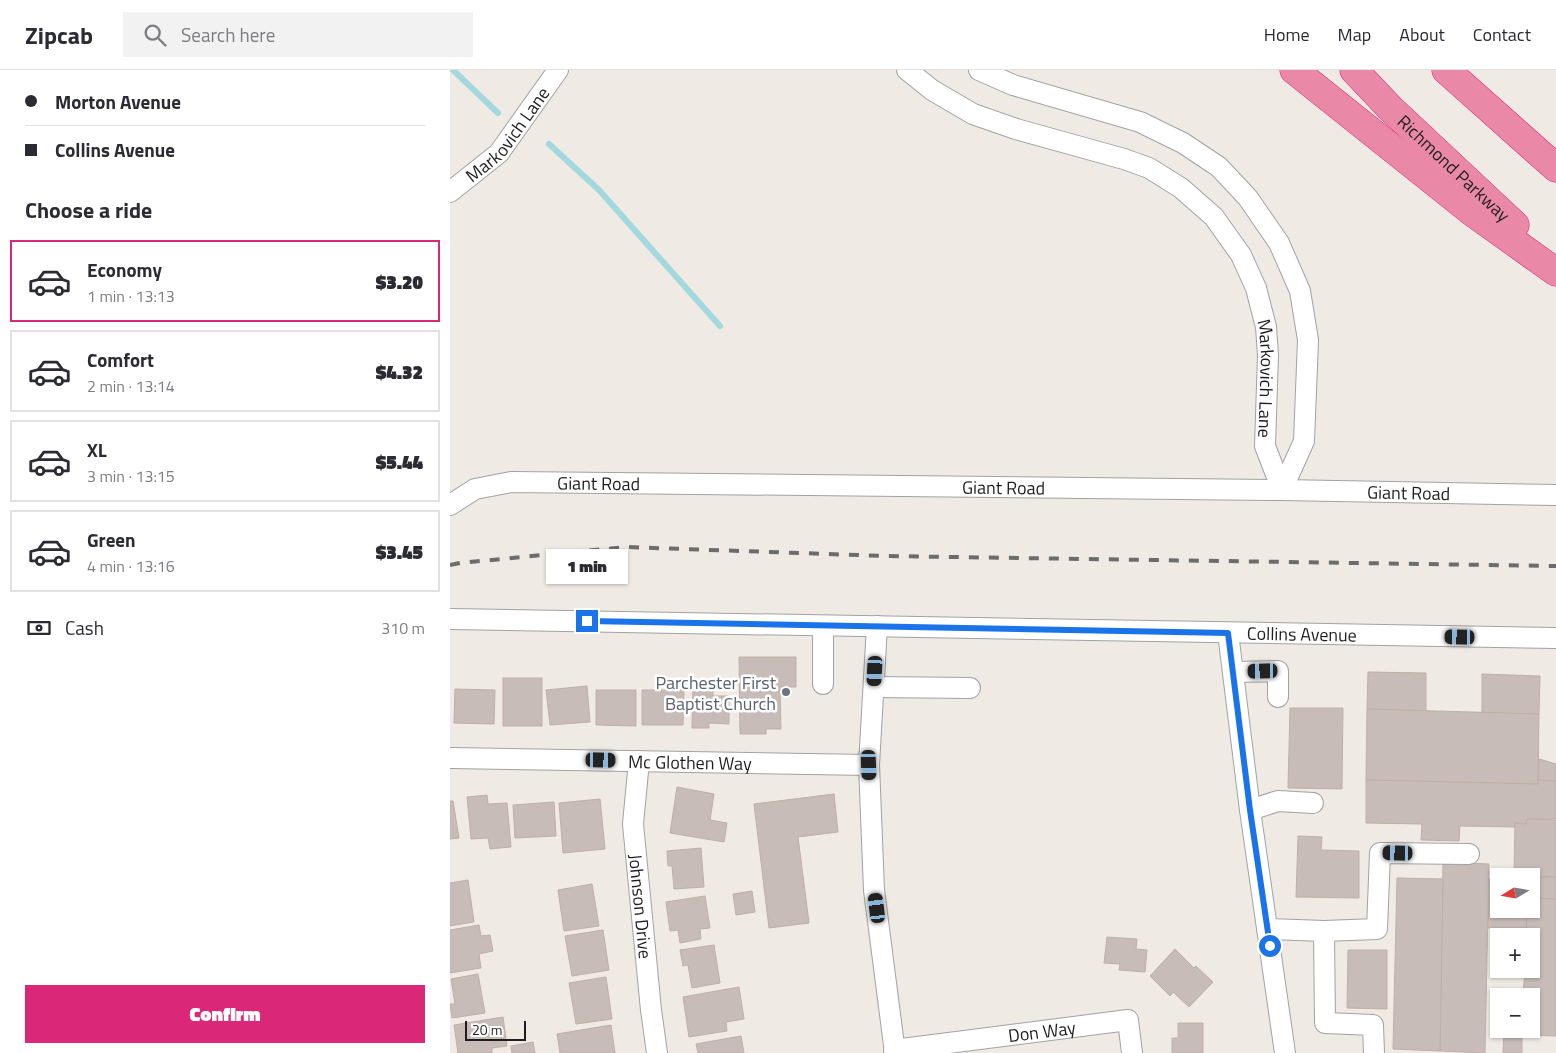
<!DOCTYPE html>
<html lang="en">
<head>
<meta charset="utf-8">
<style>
  body { margin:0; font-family:"Titillium Web",sans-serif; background:#f2f2f3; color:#2b2b33; height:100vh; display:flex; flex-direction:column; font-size:19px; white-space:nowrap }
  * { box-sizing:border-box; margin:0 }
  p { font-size:16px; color:#7c7c81 }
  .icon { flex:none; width:28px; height:28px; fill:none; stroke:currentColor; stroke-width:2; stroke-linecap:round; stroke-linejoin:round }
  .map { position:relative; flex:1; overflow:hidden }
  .panel { display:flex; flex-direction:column; background:#fff; width:450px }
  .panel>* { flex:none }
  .hud { display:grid; align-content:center; height:110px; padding:0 25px; background:#fff }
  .needle { width:32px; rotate:259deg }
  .buttons { position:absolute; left:1040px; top:798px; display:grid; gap:10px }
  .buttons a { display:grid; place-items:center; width:50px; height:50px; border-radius:0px; background:#fff; box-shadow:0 1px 4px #0004; font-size:25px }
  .scale { position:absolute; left:15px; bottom:12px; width:61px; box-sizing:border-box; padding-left:5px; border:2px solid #1e1e1e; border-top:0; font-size:14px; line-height:18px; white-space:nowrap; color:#1e1e1e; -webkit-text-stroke:4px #fff; paint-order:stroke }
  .end { position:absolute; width:22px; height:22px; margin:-11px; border:6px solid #1a73e8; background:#fff; box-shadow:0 0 0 2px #fff }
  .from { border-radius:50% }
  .bubble { position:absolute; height:35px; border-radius:0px; background:#fff; box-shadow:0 1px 4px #0004; font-size:16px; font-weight:800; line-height:35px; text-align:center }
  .car { position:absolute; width:15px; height:30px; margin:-15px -8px; border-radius:6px; box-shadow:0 0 4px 1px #0007; background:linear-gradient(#222 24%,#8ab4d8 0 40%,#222 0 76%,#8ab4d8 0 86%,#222 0) }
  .hud b { display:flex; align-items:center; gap:18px; height:48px; font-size:19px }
  .hud b+b { border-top:1px solid #e1e1e2 }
  .hud i { width:12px; height:12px; background:#2b2b33 }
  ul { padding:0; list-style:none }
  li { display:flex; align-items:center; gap:15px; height:82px; margin:0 10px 8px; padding:0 15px; border:2px solid #e1e1e2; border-radius:0px }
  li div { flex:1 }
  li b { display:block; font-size:19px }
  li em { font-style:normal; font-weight:800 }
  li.selected { border-color:#db2777 }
  li>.icon { width:45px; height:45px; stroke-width:1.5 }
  h2 { padding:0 25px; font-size:22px; line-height:60px }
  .pay { display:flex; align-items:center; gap:12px; height:55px; padding:0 25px; font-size:19px }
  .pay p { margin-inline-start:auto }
  .primary-button { display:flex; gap:10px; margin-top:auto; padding:10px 25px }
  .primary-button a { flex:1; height:58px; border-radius:0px; background:#db2777; color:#fff; font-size:20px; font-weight:800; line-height:58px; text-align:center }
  header { display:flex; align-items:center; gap:30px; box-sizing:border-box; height:70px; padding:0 25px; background:#fff; border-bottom:1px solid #e1e1e2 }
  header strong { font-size:24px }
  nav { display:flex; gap:28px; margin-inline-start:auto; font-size:18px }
  .search { width:350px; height:45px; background:#f2f2f3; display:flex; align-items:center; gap:12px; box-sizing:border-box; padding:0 18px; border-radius:0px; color:#7c7c81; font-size:19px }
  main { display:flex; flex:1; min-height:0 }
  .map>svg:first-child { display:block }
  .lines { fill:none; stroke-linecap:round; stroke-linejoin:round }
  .stream { stroke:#a3d8de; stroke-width:6 }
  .building { fill:#c7bcb7; stroke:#c1aea6 }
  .minor-casing { stroke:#a2a2a2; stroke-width:22 }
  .highway-casing { stroke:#df1f79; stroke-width:29 }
  .minor { stroke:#fff; stroke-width:20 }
  .highway { stroke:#e989a7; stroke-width:28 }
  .rail { stroke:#6c6c6c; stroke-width:4; stroke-dasharray:10 10; stroke-linecap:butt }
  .route { stroke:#1a73e8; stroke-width:6 }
  .worship-dot { fill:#6b7280; stroke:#fff; stroke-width:2 }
  .labels { text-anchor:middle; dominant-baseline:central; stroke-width:5; stroke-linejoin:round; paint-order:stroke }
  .street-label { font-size:18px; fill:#1e1e1e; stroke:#fff }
  .worship-label { font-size:18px; fill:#5b616d; stroke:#fff; text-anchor:end }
</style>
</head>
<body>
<header>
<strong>Zipcab</strong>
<div class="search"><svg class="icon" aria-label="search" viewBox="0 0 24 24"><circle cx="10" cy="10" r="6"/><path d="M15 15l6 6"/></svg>Search here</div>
<nav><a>Home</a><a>Map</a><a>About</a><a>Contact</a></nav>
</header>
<main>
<section class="panel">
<div class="hud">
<b><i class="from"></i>Morton Avenue</b>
<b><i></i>Collins Avenue</b>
</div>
<h2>Choose a ride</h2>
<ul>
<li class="selected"><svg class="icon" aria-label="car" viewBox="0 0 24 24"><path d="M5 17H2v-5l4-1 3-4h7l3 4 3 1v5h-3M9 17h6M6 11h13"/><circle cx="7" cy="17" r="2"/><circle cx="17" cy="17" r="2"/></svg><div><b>Economy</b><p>1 min · 13:13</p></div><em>$3.20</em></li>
<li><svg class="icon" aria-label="car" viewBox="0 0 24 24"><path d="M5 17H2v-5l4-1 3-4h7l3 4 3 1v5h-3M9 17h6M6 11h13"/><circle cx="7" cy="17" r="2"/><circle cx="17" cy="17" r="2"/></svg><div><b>Comfort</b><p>2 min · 13:14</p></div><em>$4.32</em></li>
<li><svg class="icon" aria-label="car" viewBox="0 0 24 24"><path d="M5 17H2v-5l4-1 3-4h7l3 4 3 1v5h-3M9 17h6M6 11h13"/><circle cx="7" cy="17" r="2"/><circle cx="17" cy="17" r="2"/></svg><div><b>XL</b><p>3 min · 13:15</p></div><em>$5.44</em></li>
<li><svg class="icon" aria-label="car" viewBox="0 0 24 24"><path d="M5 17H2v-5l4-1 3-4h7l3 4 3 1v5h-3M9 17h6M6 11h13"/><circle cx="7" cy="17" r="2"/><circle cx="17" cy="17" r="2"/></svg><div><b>Green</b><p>4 min · 13:16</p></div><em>$3.45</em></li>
</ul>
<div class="pay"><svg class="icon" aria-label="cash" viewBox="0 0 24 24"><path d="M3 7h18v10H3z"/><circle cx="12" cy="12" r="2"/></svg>Cash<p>310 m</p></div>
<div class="primary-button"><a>Confirm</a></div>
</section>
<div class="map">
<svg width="1106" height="983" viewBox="0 0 1106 983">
  <rect width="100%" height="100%" fill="#efeae4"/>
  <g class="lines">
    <g class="stream">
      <polyline points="3,0 48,43"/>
      <polyline points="99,74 149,120 270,256"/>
    </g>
  </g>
  <g class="building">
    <polygon points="289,587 346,587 346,617 330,617 331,659 316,659 316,664 290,664"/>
    <polygon points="918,602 976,603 976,641 917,639"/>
    <polygon points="1032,604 1090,606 1089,644 1032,643"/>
    <rect x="53" y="608" width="39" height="48"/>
    <polygon points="243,613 263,613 263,626 279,626 279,654 259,653 259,658 242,658"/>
    <polygon points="137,616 140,652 100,655 96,620"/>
    <polygon points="5,619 45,620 44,654 4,653"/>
    <polygon points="146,620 186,620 186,656 146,655"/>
    <polygon points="192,620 234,620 233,655 192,655"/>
    <polygon points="840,638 893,638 892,719 838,718"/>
    <polygon points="917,639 1089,644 1088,714 916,710"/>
    <polygon points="1089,689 1106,694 1106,711 1088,710"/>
    <polygon points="916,710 1088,714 1088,710 1106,711 1106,749 1077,749 1076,754 1065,753 1065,757 1010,756 1009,771 971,770 972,754 916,753"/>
    <polygon points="227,717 264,724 260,750 277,753 274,772 220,763"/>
    <polygon points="384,724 388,762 348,767 359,853 319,858 304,734"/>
    <polygon points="37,725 38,734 57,733 61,777 40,779 38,768 21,769 17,727"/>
    <polygon points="150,729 155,779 113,783 109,733"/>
    <polygon points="0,731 3,731 9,768 0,769"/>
    <polygon points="104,732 106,766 65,768 63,735"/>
    <polygon points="1077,749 1106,750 1106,807 1064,805 1065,753 1076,754"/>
    <polygon points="848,766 872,767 871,780 909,781 909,828 846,827"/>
    <polygon points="251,778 254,817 224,819 222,796 218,796 217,781"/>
    <polygon points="993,792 1039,794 1035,983 990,981"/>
    <polygon points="1081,807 1106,807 1106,829 1081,828"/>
    <polygon points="947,808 993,809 990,981 943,979"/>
    <polygon points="1039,809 1049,809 1049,839 1077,839 1077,858 1038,858"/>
    <polygon points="18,810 24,852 0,856 0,813"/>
    <polygon points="142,814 149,856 114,861 108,820"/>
    <polygon points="302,821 305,842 286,845 283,824"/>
    <polygon points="255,826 260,858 250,859 251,869 230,873 228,860 220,861 216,832"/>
    <polygon points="1081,828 1106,829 1106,966 1073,965 1073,959 1081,959 1081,926 1073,926 1075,899 1081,899 1081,866 1076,866 1077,839 1081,839"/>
    <polygon points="29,855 31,866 40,865 43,881 29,884 31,898 0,903 0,860"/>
    <polygon points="153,860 159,900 122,906 115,866"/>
    <polygon points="657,867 687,869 686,879 697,880 695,902 669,900 670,894 654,893"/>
    <polygon points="264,875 270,913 242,918 238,895 233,896 230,880"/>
    <polygon points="725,879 744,898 746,896 763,912 739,937 723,922 720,926 700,906"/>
    <polygon points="898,880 937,880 937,939 897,938"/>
    <polygon points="28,904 35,943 2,948 0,934 5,934 1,909"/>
    <polygon points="156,907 162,949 126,954 119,913"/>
    <polygon points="289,917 294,949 276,952 277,961 239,967 233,927"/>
    <polygon points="53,947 57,976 42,978 42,983 8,983 4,955"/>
    <polygon points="728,953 753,953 753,983 722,983 722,968 728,968"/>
    <polygon points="161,955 165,983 110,983 107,964"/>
    <polygon points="1054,959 1072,959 1072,983 1053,983"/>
    <polygon points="291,966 294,983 248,983 246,974"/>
    <polygon points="83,972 85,983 62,983 61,976"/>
  </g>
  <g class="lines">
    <g class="minor-casing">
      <g id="minor">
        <path id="s1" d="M457,0L482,20L523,44L566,59L674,89L699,98L731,118L764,147L791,185L806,218L816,257L818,285L815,376L832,420"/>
        <polyline points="529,0 563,15 690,52 733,73 769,97 798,128 829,173 850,221 858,270 854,371 832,420"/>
        <path id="s2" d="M0,122L49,83L108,0"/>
        <path id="s3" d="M0,435L25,419L61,412L832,420L1106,425"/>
        <path id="s4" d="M0,549L1106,568"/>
        <polyline points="427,556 419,695 424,820 445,983"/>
        <polyline points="778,563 800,740 835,983"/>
        <polyline points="783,602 828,601 828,627"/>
        <polyline points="373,614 373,556"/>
        <polyline points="424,617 520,618"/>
        <path id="s5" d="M0,688L419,695"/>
        <path id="s6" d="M189,691L183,754L201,940L207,983"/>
        <polyline points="800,740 828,731 863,733"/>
        <polyline points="817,859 874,861 875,953 923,955 924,983"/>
        <polyline points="874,861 927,859 930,783 1019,784"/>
        <path id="s7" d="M444,980L678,950L682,983"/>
      </g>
    </g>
    <g class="highway-casing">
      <g id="highway">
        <polyline points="844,0 1022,142 1106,202"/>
        <path id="s8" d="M904,0L940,38L1065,155"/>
        <polyline points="996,0 1106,98"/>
      </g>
    </g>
    <use href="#minor" class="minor"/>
    <use href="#highway" class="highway"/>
    <polyline class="rail" points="0,495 10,493 176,477 435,486 1106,496"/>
  </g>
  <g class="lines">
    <polyline class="route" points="137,551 778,563 800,740 820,876"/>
  </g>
  <circle class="worship-dot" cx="336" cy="622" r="5"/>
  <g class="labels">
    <g class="street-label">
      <text stroke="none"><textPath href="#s2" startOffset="82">Markovich Lane</textPath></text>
      <text stroke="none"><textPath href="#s8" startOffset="140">Richmond Parkway</textPath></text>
      <text stroke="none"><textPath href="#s1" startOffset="520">Markovich Lane</textPath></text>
      <text stroke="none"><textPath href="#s3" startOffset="154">Giant Road</textPath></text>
      <text stroke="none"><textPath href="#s3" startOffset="559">Giant Road</textPath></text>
      <text stroke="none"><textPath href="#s3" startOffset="964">Giant Road</textPath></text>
      <text stroke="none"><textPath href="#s4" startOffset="852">Collins Avenue</textPath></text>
      <text stroke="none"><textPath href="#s5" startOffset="240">Mc Glothen Way</textPath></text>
      <text stroke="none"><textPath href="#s6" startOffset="146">Johnson Drive</textPath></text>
      <text stroke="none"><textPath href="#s7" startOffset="149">Don Way</textPath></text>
    </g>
    <g class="worship-label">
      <text x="326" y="612">Parchester First<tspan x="326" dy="21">Baptist Church</tspan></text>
    </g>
  </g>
</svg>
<div class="buttons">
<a><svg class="needle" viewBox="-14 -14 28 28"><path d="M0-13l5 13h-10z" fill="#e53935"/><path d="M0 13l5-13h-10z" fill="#7c7c81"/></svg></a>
<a>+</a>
<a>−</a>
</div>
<div class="scale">20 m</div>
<i class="end from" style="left:820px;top:876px"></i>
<i class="end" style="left:137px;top:551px"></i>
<div class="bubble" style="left:96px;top:479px;width:82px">1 min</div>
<i class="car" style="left:1010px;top:567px;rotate:271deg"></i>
<i class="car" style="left:425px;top:601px;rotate:183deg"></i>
<i class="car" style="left:813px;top:601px;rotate:269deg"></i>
<i class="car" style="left:151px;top:690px;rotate:91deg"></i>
<i class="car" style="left:419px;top:695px;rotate:178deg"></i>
<i class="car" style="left:948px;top:783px;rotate:271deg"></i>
<i class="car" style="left:427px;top:838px;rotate:353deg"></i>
</div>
</main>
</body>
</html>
